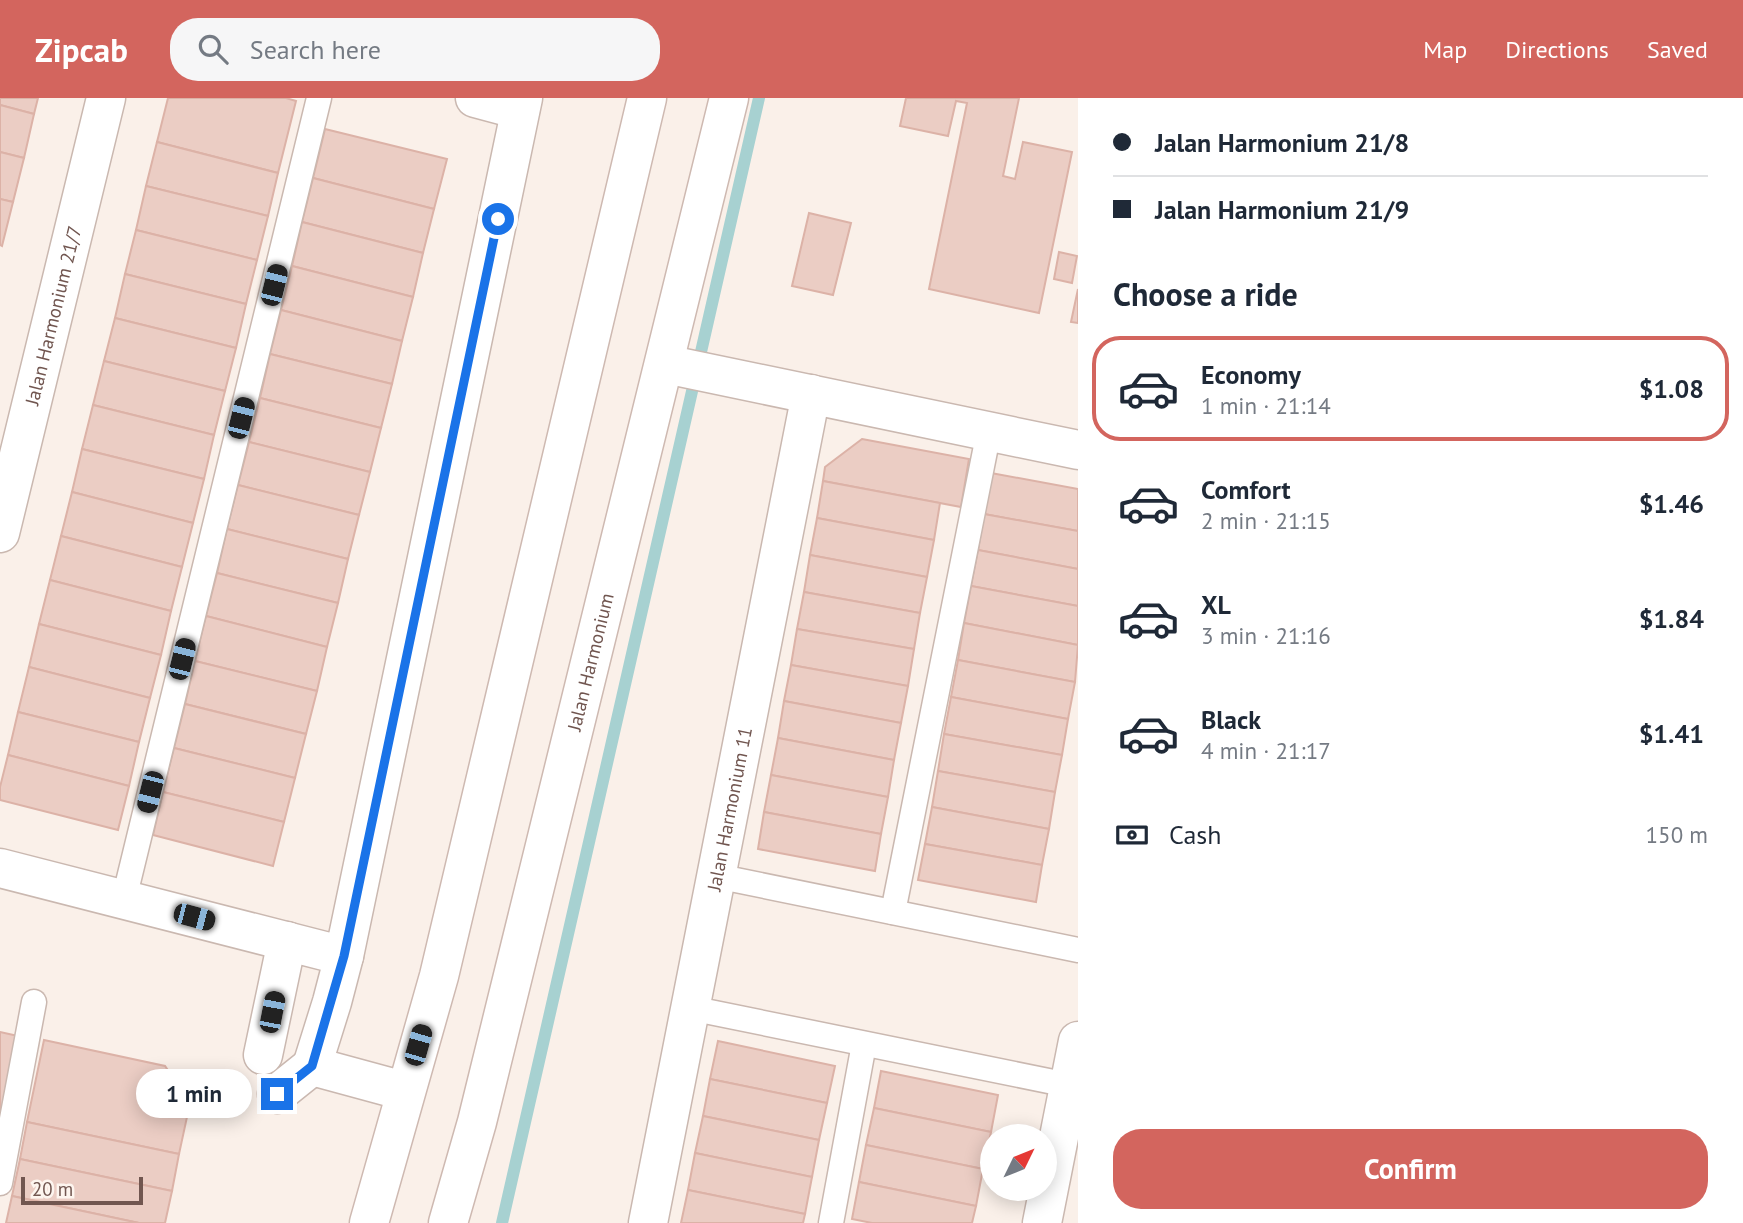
<!DOCTYPE html>
<html lang="en">
<head>
<meta charset="utf-8">
<style>
  body { margin:0; font-family:"PT Sans",sans-serif; background:#f6f6f7; color:#1f2937; height:100vh; display:flex; flex-direction:column; font-size:26px; white-space:nowrap }
  * { box-sizing:border-box; margin:0 }
  p { font-size:23px; color:#747a83 }
  .icon { flex:none; width:38px; height:38px; fill:none; stroke:currentColor; stroke-width:2; stroke-linecap:round; stroke-linejoin:round }
  .map { position:relative; flex:1; overflow:hidden }
  .details { display:flex; flex-direction:column; background:#fff; width:665px }
  .details>* { flex:none }
  .guide { display:grid; align-content:center; height:154px; padding:0 35px; background:#fff }
  .needle { width:46px; rotate:47deg }
  .buttons { position:absolute; left:980px; top:1026px; display:grid; gap:14px }
  .buttons a { display:grid; place-items:center; width:77px; height:77px; border-radius:50%; background:#fff; box-shadow:0 4px 18px #0003; font-size:35px }
  .scale { position:absolute; left:21px; bottom:18px; width:122px; box-sizing:border-box; padding-left:7px; border:4px solid #715650; border-top:0; font-size:19px; line-height:24px; white-space:nowrap; color:#715650; -webkit-text-stroke:5px #fdf5ef; paint-order:stroke }
  .end { position:absolute; width:32px; height:32px; margin:-16px; border:9px solid #1a73e8; background:#fff; box-shadow:0 0 0 4px #fff }
  .from { border-radius:50% }
  .bubble { position:absolute; height:49px; border-radius:24px; background:#fff; box-shadow:0 4px 18px #0003; font-size:23px; font-weight:600; line-height:49px; text-align:center }
  .car { position:absolute; width:21px; height:42px; margin:-21px -10px; border-radius:9px; box-shadow:0 0 5px 2px #0007; background:linear-gradient(#222 24%,#8ab4d8 0 40%,#222 0 76%,#8ab4d8 0 86%,#222 0) }
  .guide b { display:flex; align-items:center; gap:24px; height:66px; font-size:26px }
  .guide b+b { border-top:2px solid #e0e1e3 }
  .guide i { width:18px; height:18px; background:#1f2937 }
  ul { padding:0; list-style:none }
  li { display:flex; align-items:center; gap:21px; height:105px; margin:0 14px 10px; padding:0 21px; border:4px solid transparent; border-radius:28px }
  li div { flex:1 }
  li b { display:block; font-size:26px }
  li em { font-style:normal; font-weight:600 }
  li.active { border-color:#d3655e }
  li>.icon { width:63px; height:63px; stroke-width:1.5 }
  h2 { padding:0 35px; font-size:32px; line-height:84px }
  .pay { display:flex; align-items:center; gap:18px; height:77px; padding:0 35px; font-size:26px }
  .pay p { margin-inline-start:auto }
  .cta { display:flex; gap:14px; margin-top:auto; padding:14px 35px }
  .cta a { flex:1; height:80px; border-radius:28px; background:#d3655e; color:#fff; font-size:28px; font-weight:600; line-height:80px; text-align:center }
  header { display:flex; align-items:center; gap:42px; box-sizing:border-box; height:98px; padding:0 35px; background:#d3655e; color:#fff }
  header strong { font-size:33px }
  nav { display:flex; gap:38px; margin-inline-start:auto; font-size:24px }
  .search { width:490px; height:63px; background:#f6f6f7; display:flex; align-items:center; gap:18px; box-sizing:border-box; padding:0 24px; border-radius:28px; color:#747a83; font-size:26px }
  main { display:flex; flex:1; min-height:0 }
  .map>svg:first-child { display:block }
  .lines { fill:none; stroke-linecap:round; stroke-linejoin:round }
  .stream { stroke:#a7d1d1; stroke-width:12 }
  .building { fill:#ebcdc4; stroke:#dcb2a7; stroke-width:2 }
  .lane-casing { stroke:#cab8b0; stroke-width:27 }
  .street-casing { stroke:#cab8b0; stroke-width:41 }
  .secondary-casing { stroke:#ceb9b1; stroke-width:41 }
  .lane { stroke:#fff; stroke-width:24 }
  .street { stroke:#fff; stroke-width:38 }
  .secondary { stroke:#fff; stroke-width:38 }
  .route { stroke:#1a73e8; stroke-width:9 }
  .labels { text-anchor:middle; dominant-baseline:central; stroke-width:5; stroke-linejoin:round; paint-order:stroke }
  .street-label { font-size:19px; fill:#715650; stroke:#fdf5ef }
</style>
</head>
<body>
<header>
<strong>Zipcab</strong>
<div class="search"><svg class="icon" aria-label="search" viewBox="0 0 24 24"><circle cx="10" cy="10" r="6"/><path d="M15 15l6 6"/></svg>Search here</div>
<nav><a>Map</a><a>Directions</a><a>Saved</a></nav>
</header>
<main>
<div class="map">
<svg width="1078" height="1125" viewBox="0 0 1078 1125">
  <rect width="100%" height="100%" fill="#faf0e9"/>
  <g class="lines">
    <polyline class="stream" points="502,1125 759,0"/>
  </g>
  <g class="building">
    <polygon points="0,0 38,0 34,16 0,7"/>
    <polygon points="168,0 286,0 296,3 278,75 157,44"/>
    <polygon points="906,0 1019,0 1003,78 1015,81 1023,44 1072,54 1039,215 929,191 967,5 956,3 948,38 900,28"/>
    <polygon points="0,7 34,16 24,60 0,54"/>
    <polygon points="325,31 447,61 434,111 313,80"/>
    <polygon points="157,44 278,75 268,118 146,88"/>
    <polygon points="0,54 24,60 13,104 0,101"/>
    <polygon points="313,80 434,111 423,155 302,124"/>
    <polygon points="146,88 268,118 257,162 136,132"/>
    <polygon points="0,101 13,104 2,148 0,147"/>
    <polygon points="809,115 851,125 833,197 792,188"/>
    <polygon points="302,124 423,155 413,199 292,168"/>
    <polygon points="136,132 257,162 246,206 125,176"/>
    <polygon points="1059,154 1077,158 1072,185 1054,181"/>
    <polygon points="292,168 413,199 402,243 281,212"/>
    <polygon points="125,176 246,206 236,250 115,220"/>
    <polygon points="1078,191 1078,225 1071,224"/>
    <polygon points="281,212 402,243 392,286 270,256"/>
    <polygon points="115,220 236,250 225,293 104,263"/>
    <polygon points="270,256 392,286 381,330 260,300"/>
    <polygon points="104,263 225,293 214,337 93,307"/>
    <polygon points="260,300 381,330 370,374 249,344"/>
    <polygon points="93,307 214,337 204,381 82,351"/>
    <polygon points="862,341 969,361 961,409 823,383 825,369"/>
    <polygon points="249,344 370,374 359,417 238,387"/>
    <polygon points="82,351 204,381 193,425 72,394"/>
    <polygon points="991,375 1078,391 1078,433 984,416"/>
    <polygon points="823,383 940,405 934,442 817,420"/>
    <polygon points="238,387 359,417 348,461 227,431"/>
    <polygon points="72,394 193,425 182,469 61,438"/>
    <polygon points="984,416 1078,433 1078,471 978,452"/>
    <polygon points="817,420 934,442 927,479 810,457"/>
    <polygon points="227,431 348,461 338,505 217,475"/>
    <polygon points="61,438 182,469 171,513 50,482"/>
    <polygon points="978,452 1078,471 1078,508 971,488"/>
    <polygon points="810,457 927,479 920,515 804,494"/>
    <polygon points="217,475 338,505 327,549 206,518"/>
    <polygon points="50,482 171,513 161,557 39,526"/>
    <polygon points="971,488 1078,508 1078,547 964,525"/>
    <polygon points="804,494 920,515 914,551 797,531"/>
    <polygon points="206,518 327,549 317,593 195,563"/>
    <polygon points="964,525 1078,547 1075,584 958,562"/>
    <polygon points="39,526 161,557 150,600 29,569"/>
    <polygon points="797,531 914,551 908,588 791,567"/>
    <polygon points="958,562 1075,584 1068,621 951,599"/>
    <polygon points="195,563 317,593 306,636 185,606"/>
    <polygon points="791,567 908,588 901,625 784,603"/>
    <polygon points="29,569 150,600 139,644 18,614"/>
    <polygon points="951,599 1068,621 1062,657 944,636"/>
    <polygon points="784,603 901,625 894,662 778,640"/>
    <polygon points="185,606 306,636 295,680 174,650"/>
    <polygon points="18,614 139,644 129,688 8,657"/>
    <polygon points="944,636 1062,657 1055,694 938,673"/>
    <polygon points="778,640 894,662 888,699 771,677"/>
    <polygon points="174,650 295,680 284,724 163,694"/>
    <polygon points="8,657 129,688 118,732 0,702 0,689"/>
    <polygon points="938,673 1055,694 1049,731 932,709"/>
    <polygon points="771,677 888,699 881,736 764,714"/>
    <polygon points="163,694 284,724 273,768 153,737"/>
    <polygon points="932,709 1049,731 1042,767 925,746"/>
    <polygon points="764,714 881,736 875,773 758,751"/>
    <polygon points="925,746 1042,767 1036,804 918,782"/>
    <polygon points="0,934 18,938 0,1020"/>
    <polygon points="44,942 165,968 190,1005 179,1056 27,1024"/>
    <polygon points="718,943 835,968 827,1005 710,981"/>
    <polygon points="881,973 998,997 991,1034 874,1010"/>
    <polygon points="710,981 827,1005 819,1042 703,1018"/>
    <polygon points="874,1010 991,1034 983,1071 866,1047"/>
    <polygon points="703,1018 819,1042 812,1079 695,1055"/>
    <polygon points="27,1024 179,1056 172,1093 20,1061"/>
    <polygon points="866,1047 983,1071 976,1108 859,1084"/>
    <polygon points="695,1055 812,1079 805,1116 688,1092"/>
    <polygon points="20,1061 172,1093 165,1125 139,1125 12,1098"/>
    <polygon points="859,1084 976,1108 972,1125 872,1125 852,1121"/>
    <polygon points="688,1092 805,1116 803,1125 681,1125"/>
    <polygon points="12,1098 139,1125 6,1125"/>
  </g>
  <g class="lines">
    <g class="lane-casing">
      <g id="lane">
        <polyline points="716,778 1078,852"/>
        <polyline points="124,801 319,0"/>
        <polyline points="893,814 989,333"/>
        <polyline points="690,910 1078,989"/>
        <polyline points="0,1085 34,904"/>
        <polyline points="831,1125 864,946"/>
      </g>
    </g>
    <g class="street-casing">
      <g id="street">
        <polyline points="475,0 520,12"/>
        <polyline points="665,266 1078,352"/>
        <path id="s1" d="M0,435L106,0"/>
        <polyline points="0,770 344,858 523,0"/>
        <polyline points="263,957 287,843"/>
        <polyline points="312,968 332,904 344,858"/>
        <polyline points="312,968 404,993"/>
        <polyline points="277,996 312,968"/>
        <path id="s2" d="M648,1125L811,296"/>
        <polyline points="1042,1125 1078,943"/>
      </g>
    </g>
    <g class="secondary-casing">
      <g id="secondary">
        <polyline points="369,1125 439,878 647,0"/>
        <path id="s3" d="M448,1125L477,1024L729,0"/>
      </g>
    </g>
    <use href="#lane" class="lane"/>
    <use href="#street" class="street"/>
    <use href="#secondary" class="secondary"/>
  </g>
  <g class="lines">
    <polyline class="route" points="277,996 312,968 344,858 498,121"/>
  </g>
  <g class="labels">
    <g class="street-label">
      <text stroke="none"><textPath href="#s1" startOffset="224">Jalan Harmonium 21/7</textPath></text>
      <text stroke="none"><textPath href="#s3" startOffset="579">Jalan Harmonium</textPath></text>
      <text stroke="none"><textPath href="#s2" startOffset="422">Jalan Harmonium 11</textPath></text>
    </g>
  </g>
</svg>
<div class="buttons">
<a><svg class="needle" viewBox="-14 -14 28 28"><path d="M0-13l5 13h-10z" fill="#e53935"/><path d="M0 13l5-13h-10z" fill="#747a83"/></svg></a>
</div>
<div class="scale">20 m</div>
<i class="end from" style="left:498px;top:121px"></i>
<i class="end" style="left:277px;top:996px"></i>
<div class="bubble" style="left:136px;top:971px;width:116px">1 min</div>
<i class="car" style="left:274px;top:187px;rotate:14deg"></i>
<i class="car" style="left:241px;top:320px;rotate:14deg"></i>
<i class="car" style="left:182px;top:561px;rotate:14deg"></i>
<i class="car" style="left:150px;top:694px;rotate:194deg"></i>
<i class="car" style="left:194px;top:819px;rotate:105deg"></i>
<i class="car" style="left:272px;top:914px;rotate:11deg"></i>
<i class="car" style="left:418px;top:947px;rotate:16deg"></i>
</div>
<section class="details">
<div class="guide">
<b><i class="from"></i>Jalan Harmonium 21/8</b>
<b><i></i>Jalan Harmonium 21/9</b>
</div>
<h2>Choose a ride</h2>
<ul>
<li class="active"><svg class="icon" aria-label="car" viewBox="0 0 24 24"><path d="M5 17H2v-5l4-1 3-4h7l3 4 3 1v5h-3M9 17h6M6 11h13"/><circle cx="7" cy="17" r="2"/><circle cx="17" cy="17" r="2"/></svg><div><b>Economy</b><p>1 min · 21:14</p></div><em>$1.08</em></li>
<li><svg class="icon" aria-label="car" viewBox="0 0 24 24"><path d="M5 17H2v-5l4-1 3-4h7l3 4 3 1v5h-3M9 17h6M6 11h13"/><circle cx="7" cy="17" r="2"/><circle cx="17" cy="17" r="2"/></svg><div><b>Comfort</b><p>2 min · 21:15</p></div><em>$1.46</em></li>
<li><svg class="icon" aria-label="car" viewBox="0 0 24 24"><path d="M5 17H2v-5l4-1 3-4h7l3 4 3 1v5h-3M9 17h6M6 11h13"/><circle cx="7" cy="17" r="2"/><circle cx="17" cy="17" r="2"/></svg><div><b>XL</b><p>3 min · 21:16</p></div><em>$1.84</em></li>
<li><svg class="icon" aria-label="car" viewBox="0 0 24 24"><path d="M5 17H2v-5l4-1 3-4h7l3 4 3 1v5h-3M9 17h6M6 11h13"/><circle cx="7" cy="17" r="2"/><circle cx="17" cy="17" r="2"/></svg><div><b>Black</b><p>4 min · 21:17</p></div><em>$1.41</em></li>
</ul>
<div class="pay"><svg class="icon" aria-label="cash" viewBox="0 0 24 24"><path d="M3 7h18v10H3z"/><circle cx="12" cy="12" r="2"/></svg>Cash<p>150 m</p></div>
<div class="cta"><a>Confirm</a></div>
</section>
</main>
</body>
</html>
